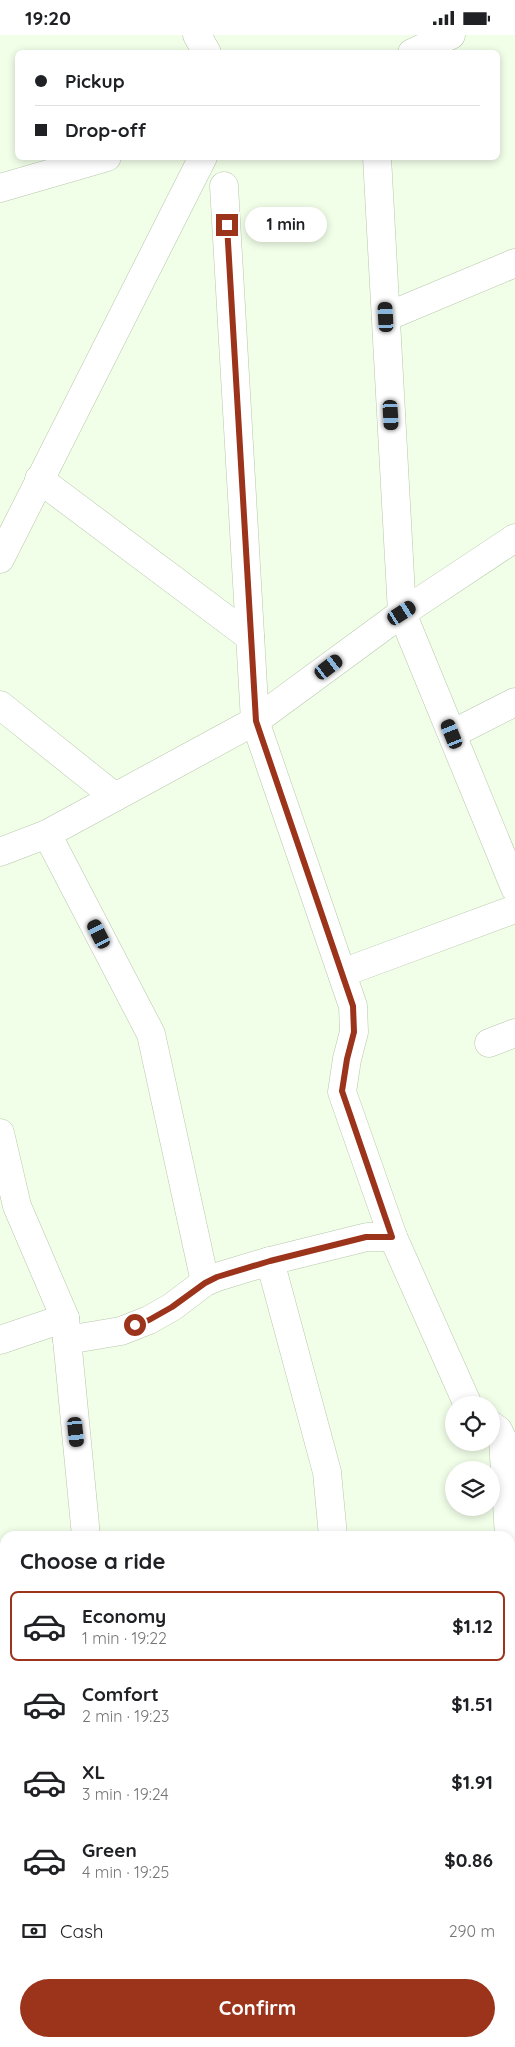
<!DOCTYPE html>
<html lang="en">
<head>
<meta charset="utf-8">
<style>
  body { margin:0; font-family:Quicksand,sans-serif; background:#f6f6f6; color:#202124; height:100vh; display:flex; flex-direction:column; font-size:19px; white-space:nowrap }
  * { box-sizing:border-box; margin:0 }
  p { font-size:16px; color:#757577 }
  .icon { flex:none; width:28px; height:28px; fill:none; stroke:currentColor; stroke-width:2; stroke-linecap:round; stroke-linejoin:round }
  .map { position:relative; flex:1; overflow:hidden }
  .panel { position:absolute; left:0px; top:1496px; width:515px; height:516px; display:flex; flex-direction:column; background:#fff; border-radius:15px 15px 0 0; box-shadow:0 2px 8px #0003 }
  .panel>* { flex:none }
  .guide { position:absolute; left:15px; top:15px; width:485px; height:110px; border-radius:8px; box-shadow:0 2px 8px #0003; display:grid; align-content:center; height:110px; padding:0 20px; background:#fff }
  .tools { position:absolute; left:445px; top:1361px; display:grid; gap:10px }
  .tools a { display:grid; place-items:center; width:55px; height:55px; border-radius:50%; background:#fff; box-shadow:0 2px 8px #0003; font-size:25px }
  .end { position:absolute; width:22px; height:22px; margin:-11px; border:6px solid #9c331b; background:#fff; box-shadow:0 0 0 2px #fff }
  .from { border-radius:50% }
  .bubble { position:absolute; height:35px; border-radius:18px; background:#fff; box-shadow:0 2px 8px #0003; font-size:16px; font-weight:800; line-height:35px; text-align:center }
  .car { position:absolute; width:15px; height:30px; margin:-15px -8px; border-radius:6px; box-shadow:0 0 4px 1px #0007; background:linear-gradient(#222 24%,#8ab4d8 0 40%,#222 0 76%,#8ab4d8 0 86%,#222 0) }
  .guide b { display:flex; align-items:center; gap:18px; height:48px; font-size:19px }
  .guide b+b { border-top:1px solid #e0e0e0 }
  .guide i { width:12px; height:12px; background:#202124 }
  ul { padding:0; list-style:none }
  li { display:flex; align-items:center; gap:15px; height:70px; margin:0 10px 8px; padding:0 10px; border:2px solid transparent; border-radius:8px }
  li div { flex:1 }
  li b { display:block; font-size:19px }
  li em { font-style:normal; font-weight:800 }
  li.current { border-color:#9c331b }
  li>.icon { width:45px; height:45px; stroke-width:1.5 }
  h2 { padding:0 20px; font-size:22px; line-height:60px }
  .pay { display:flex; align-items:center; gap:12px; height:55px; padding:0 20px; font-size:19px }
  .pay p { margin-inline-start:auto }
  .cta { display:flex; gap:10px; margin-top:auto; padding:10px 20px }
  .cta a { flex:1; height:58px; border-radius:30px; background:#9c331b; color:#fff; font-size:20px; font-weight:800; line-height:58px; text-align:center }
  .status { display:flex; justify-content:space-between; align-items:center; height:35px; padding:0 25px; background:#fff; direction:ltr }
  .status svg { height:14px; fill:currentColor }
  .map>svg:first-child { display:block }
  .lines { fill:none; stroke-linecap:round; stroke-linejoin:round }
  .street-casing { stroke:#b8c7ac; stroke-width:29 }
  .secondary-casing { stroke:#b8c7ac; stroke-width:29 }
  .street { stroke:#fff; stroke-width:28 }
  .secondary { stroke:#daf8e2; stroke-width:28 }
  .route { stroke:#9c331b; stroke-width:6 }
</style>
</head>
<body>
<div class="status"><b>19:20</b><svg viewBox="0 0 49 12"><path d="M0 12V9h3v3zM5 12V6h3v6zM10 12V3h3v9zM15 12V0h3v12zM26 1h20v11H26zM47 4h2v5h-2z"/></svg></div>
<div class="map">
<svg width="515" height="2012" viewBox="0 0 515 2012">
  <rect width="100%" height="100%" fill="#f1fee8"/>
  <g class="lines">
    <g class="street-casing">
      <g id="street">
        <polyline points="197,0 207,18"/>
        <polyline points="412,18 451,0"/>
        <polyline points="377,122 402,578 515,853"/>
        <polyline points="224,151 255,686 353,971 354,997 347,1024 342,1057 393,1202 468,1370"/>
        <polyline points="0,153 107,122"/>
        <polyline points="386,282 515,228"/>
        <polyline points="39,444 250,602"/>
        <polyline points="0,524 203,122"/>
        <polyline points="0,670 115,762"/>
        <polyline points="452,699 515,667"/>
        <polyline points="47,799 151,999 205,1247"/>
        <polyline points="0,817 47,799 255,686 402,578 515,503"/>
        <polyline points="342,938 515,874"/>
        <polyline points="489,1008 515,998"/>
        <polyline points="0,1098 17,1171 65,1283 86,1501"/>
        <polyline points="270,1226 327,1437 333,1501"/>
        <polyline points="0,1305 65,1283"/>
        <polyline points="67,1305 121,1296 149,1285 172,1272 205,1247 217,1242 270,1226 367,1202 393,1202"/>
        <polyline points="491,1390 498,1395 503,1405 509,1501"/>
        <polyline points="510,1512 512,1550 510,1575"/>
        <polyline points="0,1607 5,1607"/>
        <polyline points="510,1697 515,1762"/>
      </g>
    </g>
    <g class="secondary-casing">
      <g id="secondary">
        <polyline points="510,1904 515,1903"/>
        <polyline points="510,1955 515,1954"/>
        <polyline points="148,2012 162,2008"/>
        <polyline points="323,2012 338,2008"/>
      </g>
    </g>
    <use href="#street" class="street"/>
    <use href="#secondary" class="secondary"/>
  </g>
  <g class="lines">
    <polyline class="route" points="135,1290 149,1285 172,1272 205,1248 217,1242 270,1226 366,1202 392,1202 342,1056 347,1024 354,997 353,971 256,686 227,190"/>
  </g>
</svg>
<div class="tools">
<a><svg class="icon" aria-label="locate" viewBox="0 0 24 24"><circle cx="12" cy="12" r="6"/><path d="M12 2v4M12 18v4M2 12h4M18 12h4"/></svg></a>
<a><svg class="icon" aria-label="layers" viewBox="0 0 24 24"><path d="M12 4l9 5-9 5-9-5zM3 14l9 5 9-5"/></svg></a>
</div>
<i class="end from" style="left:135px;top:1290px"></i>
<i class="end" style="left:227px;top:190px"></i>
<div class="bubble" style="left:245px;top:172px;width:82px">1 min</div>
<i class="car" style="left:386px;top:282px;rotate:357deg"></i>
<i class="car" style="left:391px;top:380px;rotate:177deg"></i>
<i class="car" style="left:402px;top:578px;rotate:57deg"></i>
<i class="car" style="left:329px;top:632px;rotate:53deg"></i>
<i class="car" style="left:452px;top:699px;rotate:338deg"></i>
<i class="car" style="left:99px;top:899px;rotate:333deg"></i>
<i class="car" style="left:76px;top:1397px;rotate:174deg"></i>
<div class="guide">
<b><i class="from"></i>Pickup</b>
<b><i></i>Drop-off</b>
</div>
<section class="panel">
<h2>Choose a ride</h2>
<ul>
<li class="current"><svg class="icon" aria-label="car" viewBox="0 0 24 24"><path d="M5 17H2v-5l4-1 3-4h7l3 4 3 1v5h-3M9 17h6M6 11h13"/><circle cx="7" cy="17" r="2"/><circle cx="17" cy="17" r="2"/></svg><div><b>Economy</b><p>1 min · 19:22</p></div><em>$1.12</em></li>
<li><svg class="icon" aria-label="car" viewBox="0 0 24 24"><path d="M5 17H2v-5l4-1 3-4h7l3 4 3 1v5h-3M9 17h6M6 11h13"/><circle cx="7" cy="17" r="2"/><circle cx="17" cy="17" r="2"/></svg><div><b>Comfort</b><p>2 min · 19:23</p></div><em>$1.51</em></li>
<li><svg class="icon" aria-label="car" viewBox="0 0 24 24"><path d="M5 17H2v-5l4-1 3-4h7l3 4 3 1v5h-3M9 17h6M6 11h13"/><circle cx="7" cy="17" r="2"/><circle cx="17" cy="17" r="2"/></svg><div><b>XL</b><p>3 min · 19:24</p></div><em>$1.91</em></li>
<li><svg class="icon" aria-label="car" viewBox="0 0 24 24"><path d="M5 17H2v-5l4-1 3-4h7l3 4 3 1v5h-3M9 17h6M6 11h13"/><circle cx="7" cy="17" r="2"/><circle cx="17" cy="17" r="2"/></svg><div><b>Green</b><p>4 min · 19:25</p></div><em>$0.86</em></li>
</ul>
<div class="pay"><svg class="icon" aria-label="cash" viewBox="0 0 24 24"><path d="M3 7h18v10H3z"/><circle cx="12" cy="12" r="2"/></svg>Cash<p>290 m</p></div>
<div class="cta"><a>Confirm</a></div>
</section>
</div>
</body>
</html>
